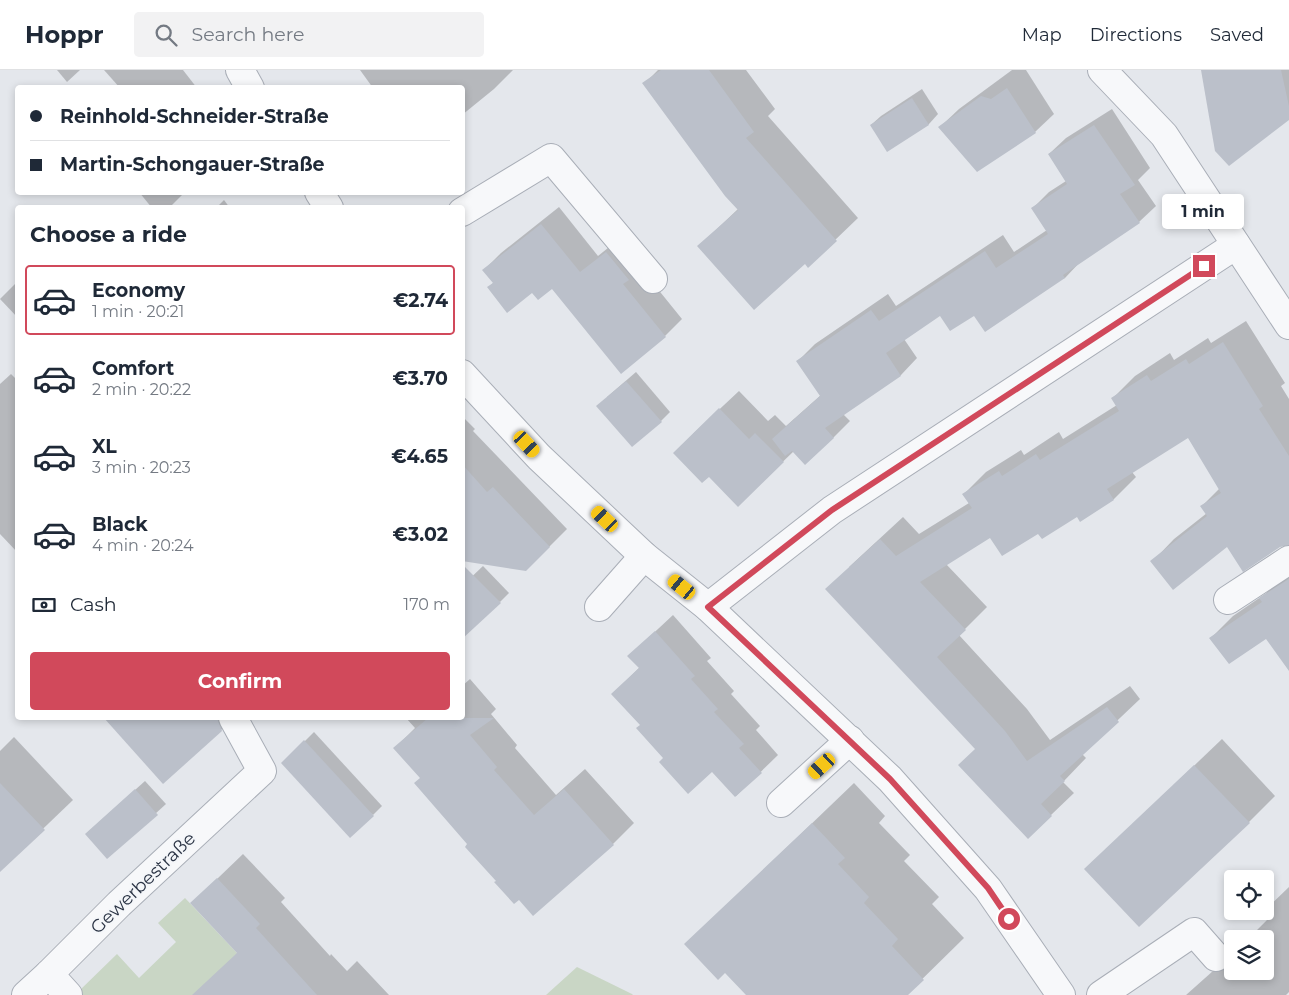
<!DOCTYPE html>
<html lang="en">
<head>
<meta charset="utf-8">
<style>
  body { margin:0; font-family:Montserrat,sans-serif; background:#f2f2f3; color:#1f2937; height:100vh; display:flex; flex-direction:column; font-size:19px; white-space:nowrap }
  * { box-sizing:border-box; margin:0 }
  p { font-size:16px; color:#747a83 }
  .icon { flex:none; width:28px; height:28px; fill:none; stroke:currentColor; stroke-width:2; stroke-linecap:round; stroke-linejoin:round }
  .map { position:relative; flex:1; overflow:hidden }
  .drawer { position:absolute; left:15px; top:135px; width:450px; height:515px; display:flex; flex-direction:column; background:#fff; border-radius:5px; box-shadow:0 2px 8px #0003 }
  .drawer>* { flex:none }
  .banner { position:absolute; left:15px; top:15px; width:450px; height:110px; border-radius:5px; box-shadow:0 2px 8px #0003; display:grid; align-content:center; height:110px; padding:0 15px; background:#fff }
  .tools { position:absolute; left:1224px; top:800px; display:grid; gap:10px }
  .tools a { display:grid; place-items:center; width:50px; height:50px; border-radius:5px; background:#fff; box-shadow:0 2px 8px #0003; font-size:25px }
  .end { position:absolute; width:22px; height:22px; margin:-11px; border:6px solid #d1495b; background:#fff; box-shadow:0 0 0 2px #fff }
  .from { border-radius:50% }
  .bubble { position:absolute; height:35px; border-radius:5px; background:#fff; box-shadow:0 2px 8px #0003; font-size:16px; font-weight:700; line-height:35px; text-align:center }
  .car { position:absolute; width:15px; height:30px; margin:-15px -8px; border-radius:6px; box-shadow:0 0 4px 1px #0007; background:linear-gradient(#f5c518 24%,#345 0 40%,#f5c518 0 76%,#345 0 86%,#f5c518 0) }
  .banner b { display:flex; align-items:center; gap:18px; height:48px; font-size:19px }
  .banner b+b { border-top:1px solid #e0e1e3 }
  .banner i { width:12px; height:12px; background:#1f2937 }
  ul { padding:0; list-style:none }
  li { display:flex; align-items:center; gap:15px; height:70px; margin:0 10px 8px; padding:0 5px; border:2px solid transparent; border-radius:5px }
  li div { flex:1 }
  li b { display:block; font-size:19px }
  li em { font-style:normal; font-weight:700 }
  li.active { border-color:#d1495b }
  li>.icon { width:45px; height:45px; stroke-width:1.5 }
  h2 { padding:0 15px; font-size:22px; line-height:60px }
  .pay { display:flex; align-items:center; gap:12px; height:55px; padding:0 15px; font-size:19px }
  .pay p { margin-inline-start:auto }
  .cta { display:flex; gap:10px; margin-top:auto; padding:10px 15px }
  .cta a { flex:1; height:58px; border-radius:5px; background:#d1495b; color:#fff; font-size:20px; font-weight:700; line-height:58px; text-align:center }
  header { display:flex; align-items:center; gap:30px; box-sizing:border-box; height:70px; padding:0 25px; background:#fff; border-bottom:1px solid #e0e1e3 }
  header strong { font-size:24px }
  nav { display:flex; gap:28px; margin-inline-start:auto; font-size:18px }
  .search { width:350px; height:45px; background:#f2f2f3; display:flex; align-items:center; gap:12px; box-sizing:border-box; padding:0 18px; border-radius:5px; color:#747a83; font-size:19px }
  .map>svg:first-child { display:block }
  .green { fill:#c9d6c5 }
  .shadow { fill:#0003 }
  .building { fill:#bbc0ca }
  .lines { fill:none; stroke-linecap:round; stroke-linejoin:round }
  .minor-casing { stroke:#a9aeb7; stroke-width:30 }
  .minor { stroke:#f7f8fa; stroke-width:28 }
  .route { stroke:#d1495b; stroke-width:6 }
  .labels { text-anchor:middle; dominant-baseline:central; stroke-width:4; stroke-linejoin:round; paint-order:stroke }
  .street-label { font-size:18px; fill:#2b3445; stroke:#f4f6f9 }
</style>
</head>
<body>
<header>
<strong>Hoppr</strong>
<div class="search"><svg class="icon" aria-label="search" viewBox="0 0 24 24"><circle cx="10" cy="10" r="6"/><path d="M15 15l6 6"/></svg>Search here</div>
<nav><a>Map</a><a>Directions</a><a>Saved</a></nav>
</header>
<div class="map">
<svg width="1289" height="925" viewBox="0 0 1289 925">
  <rect width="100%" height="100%" fill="#e4e7ec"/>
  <g class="green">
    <polygon points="185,828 237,883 199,925 78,925 79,921 117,884 139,908 176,872 158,853"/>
    <polygon points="577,897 632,924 633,925 546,925"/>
  </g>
  <g class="shadow">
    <polygon points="57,0 80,0 67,12"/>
    <polygon points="104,0 183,0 197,18 120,18"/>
    <polygon points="360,0 513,0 494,19 462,45 462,18 373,18"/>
    <polygon points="658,0 746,0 775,39 768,46 858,148 808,196 805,192 699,176 738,139 644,14"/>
    <polygon points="1012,0 1026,0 1054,44 1035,62 940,57 959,39"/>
    <polygon points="1202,0 1289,0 1289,48"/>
    <polygon points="922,19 938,44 929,54 888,80 871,55 881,46"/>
    <polygon points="1112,39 1150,98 1138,110 1156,136 1139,152 1081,191 1065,208 975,244 940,244 904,269 917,288 901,305 843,344 850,351 833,368 794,381 738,435 693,364 739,321 768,351 775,345 786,356 821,325 798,291 815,274 888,224 896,236 1003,165 1014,182 1047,160 1033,138 1049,122 1066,111 1049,84 1066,68"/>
    <polygon points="139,122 185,122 169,138 152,138"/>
    <polygon points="224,130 230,138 216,138"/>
    <polygon points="559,137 598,186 624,165 640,197 682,249 665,266 552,217 533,221 489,217 494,212 484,200 501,183"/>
    <polygon points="18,211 18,248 0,229"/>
    <polygon points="1246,251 1285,313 1281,316 1289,329 1289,474 1227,475 1152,492 1174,469 1207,443 1202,436 1220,418 1188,367 1132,402 1136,407 1114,429 1038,462 990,466 946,494 987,537 959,565 1027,639 1050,670 1130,616 1140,629 1082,684 1086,688 1063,712 1074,723 1028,767 976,679 849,497 903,447 919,464 969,433 964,424 986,402 1021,380 1024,385 1059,362 1063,369 1117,335 1113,328 1135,306 1170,283 1174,290 1208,268 1211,273"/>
    <polygon points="636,302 670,342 661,351 607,327"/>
    <polygon points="11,304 18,311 18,483 0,464 0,314"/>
    <polygon points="462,346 475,359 473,361 567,459 526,500 462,489"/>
    <polygon points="483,496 509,523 500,532 462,516"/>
    <polygon points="1289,502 1289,600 1267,567 1211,568 1233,546 1265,524"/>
    <polygon points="673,545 711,588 707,591 734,621 731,624 760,656 756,660 778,685 736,726 712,700 665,688 641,655 613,624 640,597 629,586"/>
    <polygon points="470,609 496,639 491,644 517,675 515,678 556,725 585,699 634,753 613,774 519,828 498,811 469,774 421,708 395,678 415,658 406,648 462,648 462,616"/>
    <polygon points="106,648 234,648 164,712"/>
    <polygon points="314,662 382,736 373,745 292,684"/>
    <polygon points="14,667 73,730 0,800 0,681"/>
    <polygon points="1222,669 1275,726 1249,752 1086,799"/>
    <polygon points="145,711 166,734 108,787 86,764"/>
    <polygon points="854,713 885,746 879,753 910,785 904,791 939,827 932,834 964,868 906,925 748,925 725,901 686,874"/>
    <polygon points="243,784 285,828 281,832 330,886 331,884 347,901 357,891 389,925 201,925 238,882 192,833"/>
    <polygon points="1289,817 1289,922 1286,925 1186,925 1232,884 1232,901 1265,901 1265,883 1270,878 1265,872 1265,869 1262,869 1256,861 1267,850 1261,844"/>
  </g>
  <g class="building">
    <polygon points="661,0 709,0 754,62 746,68 837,171 808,198 805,194 754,240 697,176 738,140 725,126 642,13"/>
    <polygon points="1201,0 1281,0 1289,36 1289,50 1229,96 1215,81"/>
    <polygon points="1007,18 1036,63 977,102 938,57 981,26 991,29"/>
    <polygon points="912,28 929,55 887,82 870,55"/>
    <polygon points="1094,55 1135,115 1120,124 1140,153 1063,205 1065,208 985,262 974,246 950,261 940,246 886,283 901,306 825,358 834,368 805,395 792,381 785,386 772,369 820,326 796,291 871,240 879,251 985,181 996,198 1048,164 1031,138 1067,114 1048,84"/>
    <polygon points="541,154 580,202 606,182 629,210 623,214 666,267 621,304 552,219 538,230 532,223 507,243 487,217 493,213 482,200"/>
    <polygon points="1223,272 1263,336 1259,339 1289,386 1289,475 1280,477 1243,502 1227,477 1173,520 1150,491 1207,446 1200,436 1221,423 1188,368 1107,419 1114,430 1080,452 1077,447 1042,469 1038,464 1002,486 990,468 920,512 966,560 937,587 1005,661 1027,691 1107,637 1119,652 1060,706 1065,711 1041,734 1052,746 1028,769 958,695 975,679 825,519 880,469 896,486 972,438 962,424 999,401 1002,406 1036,384 1040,390 1119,341 1111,328 1147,305 1151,311 1186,289 1189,294"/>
    <polygon points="626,311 662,352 632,377 596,336"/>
    <polygon points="719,338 749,369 755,363 784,392 738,437 709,407 702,413 673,383"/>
    <polygon points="462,394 487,422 493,417 550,477 526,501 462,491"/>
    <polygon points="462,494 501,533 462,569"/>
    <polygon points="1289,509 1289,601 1266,569 1229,594 1209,568 1262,532 1259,528"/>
    <polygon points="655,561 695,606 691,609 718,639 714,642 744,674 739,678 762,703 735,727 712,702 688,724 659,692 663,688 636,658 640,655 611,624 639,598 627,586"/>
    <polygon points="104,648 217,648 222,661 163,714"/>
    <polygon points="428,648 494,648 470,665 497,697 494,700 534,745 564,719 614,775 533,846 519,830 514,834 494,812 496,811 465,777 467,774 414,713 420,708 393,678"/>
    <polygon points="304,670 374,746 350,768 281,693"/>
    <polygon points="1194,695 1250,753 1139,857 1084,799"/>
    <polygon points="0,713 45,760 0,802"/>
    <polygon points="135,719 158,745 107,789 85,764"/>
    <polygon points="812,753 845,788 838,794 869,827 864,833 898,869 892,876 924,910 908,925 746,925 725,903 718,910 684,874"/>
    <polygon points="217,808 260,854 256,858 317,925 192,925 237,883 190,833"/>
  </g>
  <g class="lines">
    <g class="minor-casing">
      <g id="minor">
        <polyline points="240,0 250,18"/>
        <polyline points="1102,0 1164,65 1289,255"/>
        <polyline points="319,122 329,138"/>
        <polyline points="462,142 551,88 653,209"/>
        <polyline points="462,304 539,387 644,486 708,537 890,709 988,819 1061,925"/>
        <polyline points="1228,530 1289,490"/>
        <polyline points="599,537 644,486"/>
        <polyline points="708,537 832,440 1236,175"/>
        <polyline points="781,733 850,670"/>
        <polyline points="49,904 68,925"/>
        <polyline points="26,925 49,904 119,834 262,701 233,648"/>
        <polyline points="1101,925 1194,862 1216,887"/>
      </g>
    </g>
    <use href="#minor" class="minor"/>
  </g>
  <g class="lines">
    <polyline class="route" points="1009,849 988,818 890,709 708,537 832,440 1204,196"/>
  </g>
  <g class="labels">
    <g class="street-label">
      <text transform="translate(143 813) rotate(-44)">Gewerbestraße</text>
    </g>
  </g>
</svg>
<div class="tools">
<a><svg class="icon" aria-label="locate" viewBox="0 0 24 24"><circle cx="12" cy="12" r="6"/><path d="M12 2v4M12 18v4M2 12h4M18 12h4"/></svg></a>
<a><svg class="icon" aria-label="layers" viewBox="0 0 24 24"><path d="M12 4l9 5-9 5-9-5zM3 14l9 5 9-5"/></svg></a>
</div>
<i class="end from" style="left:1009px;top:849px"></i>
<i class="end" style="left:1204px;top:196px"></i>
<div class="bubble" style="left:1162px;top:124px;width:82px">1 min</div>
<i class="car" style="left:527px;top:374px;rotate:137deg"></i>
<i class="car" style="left:605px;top:449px;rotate:313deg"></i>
<i class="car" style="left:682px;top:517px;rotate:309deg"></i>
<i class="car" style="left:822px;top:696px;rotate:228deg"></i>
<div class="banner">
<b><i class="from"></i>Reinhold-Schneider-Straße</b>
<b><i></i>Martin-Schongauer-Straße</b>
</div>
<section class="drawer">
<h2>Choose a ride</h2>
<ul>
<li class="active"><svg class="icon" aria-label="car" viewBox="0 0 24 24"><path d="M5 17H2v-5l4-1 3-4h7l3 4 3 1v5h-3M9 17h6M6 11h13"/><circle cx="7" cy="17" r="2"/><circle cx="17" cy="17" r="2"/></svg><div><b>Economy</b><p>1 min · 20:21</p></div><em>€2.74</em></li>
<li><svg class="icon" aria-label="car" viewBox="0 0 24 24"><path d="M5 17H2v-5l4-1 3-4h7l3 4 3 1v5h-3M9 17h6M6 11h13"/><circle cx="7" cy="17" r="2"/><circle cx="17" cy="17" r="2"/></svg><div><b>Comfort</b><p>2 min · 20:22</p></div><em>€3.70</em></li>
<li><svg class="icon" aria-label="car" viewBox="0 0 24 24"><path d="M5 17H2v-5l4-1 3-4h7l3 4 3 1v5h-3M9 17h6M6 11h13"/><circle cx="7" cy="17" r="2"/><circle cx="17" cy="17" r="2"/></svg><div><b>XL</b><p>3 min · 20:23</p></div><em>€4.65</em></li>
<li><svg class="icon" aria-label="car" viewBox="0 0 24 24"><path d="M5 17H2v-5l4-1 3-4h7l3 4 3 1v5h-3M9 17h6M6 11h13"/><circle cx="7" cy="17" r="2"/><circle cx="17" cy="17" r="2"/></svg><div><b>Black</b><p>4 min · 20:24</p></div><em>€3.02</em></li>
</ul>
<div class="pay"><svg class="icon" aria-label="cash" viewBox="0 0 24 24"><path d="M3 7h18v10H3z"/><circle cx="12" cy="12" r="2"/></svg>Cash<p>170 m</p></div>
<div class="cta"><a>Confirm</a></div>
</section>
</div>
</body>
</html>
